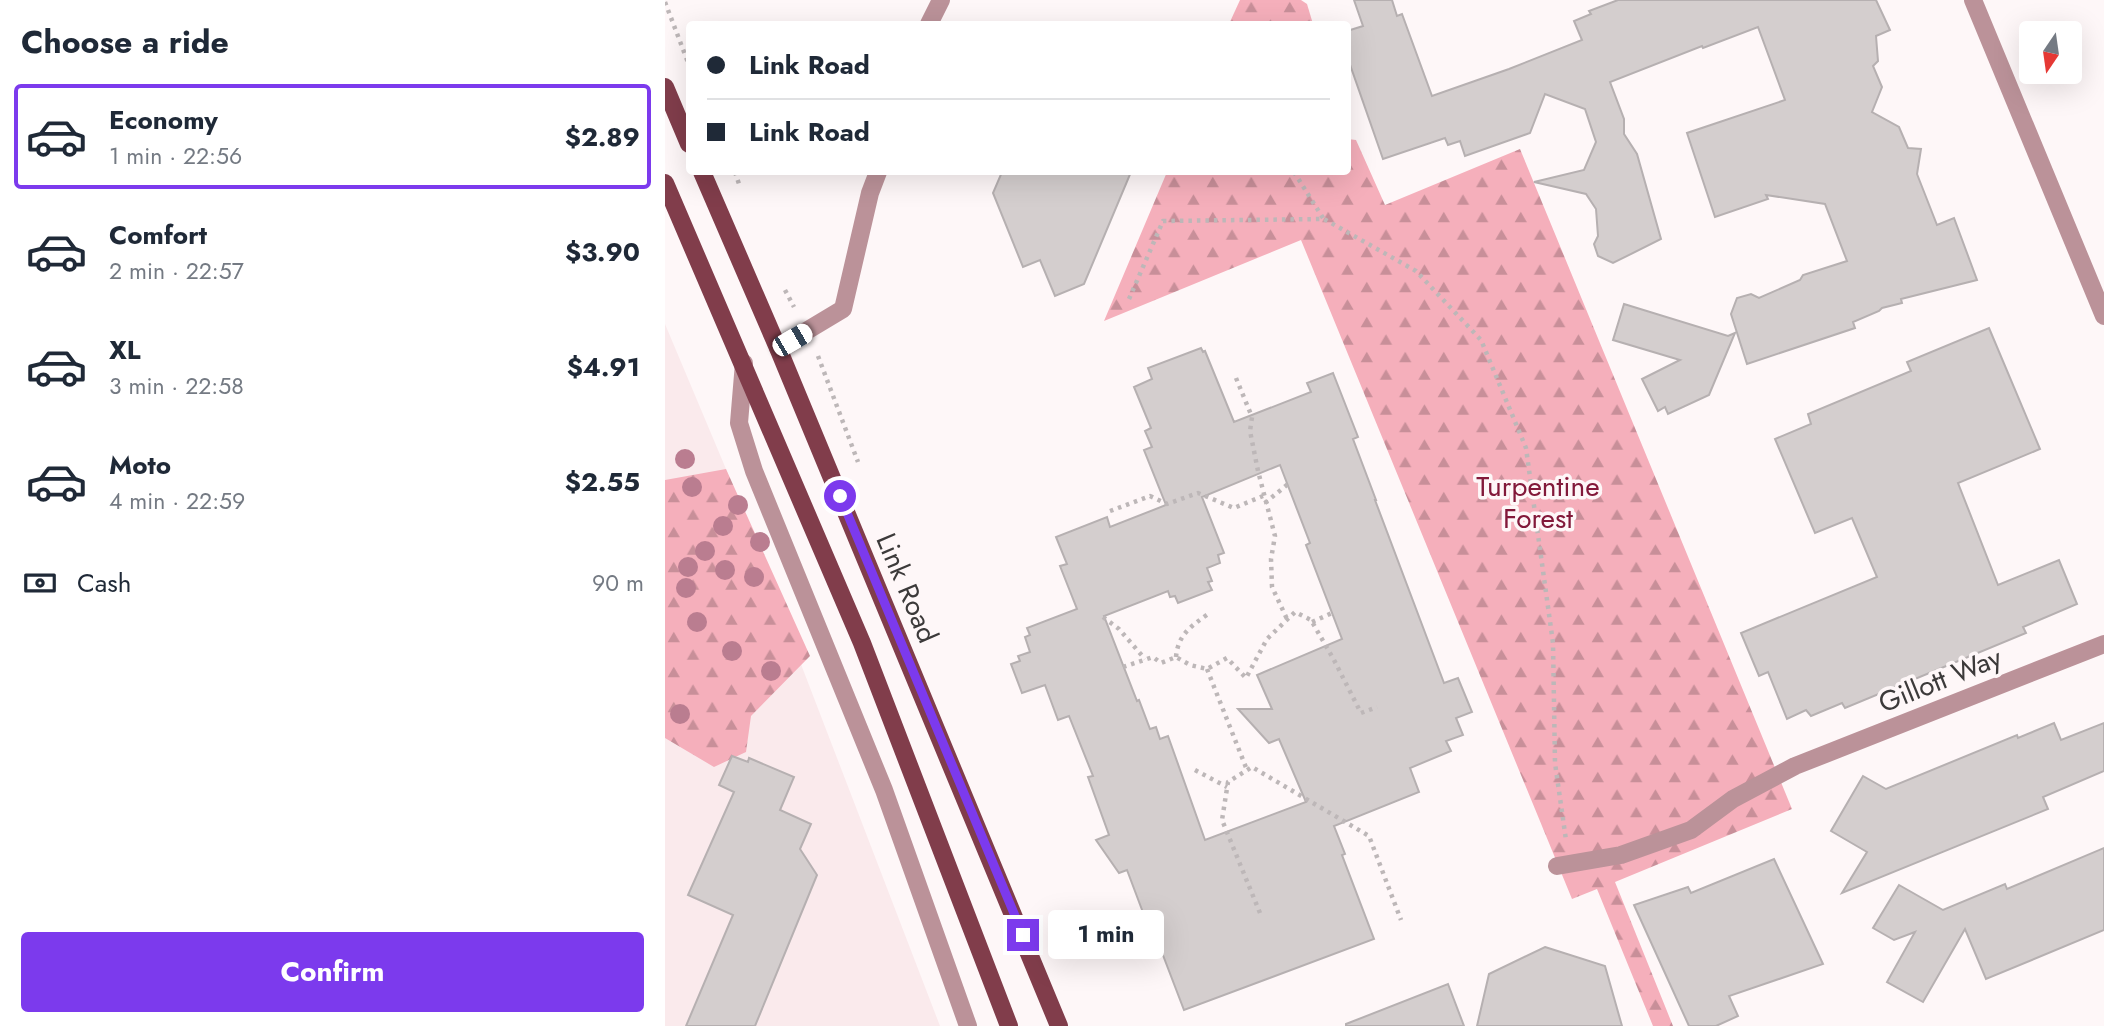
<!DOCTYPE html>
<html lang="en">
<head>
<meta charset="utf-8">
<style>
  body { margin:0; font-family:Jost,sans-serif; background:#f6f6f7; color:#1f2937; height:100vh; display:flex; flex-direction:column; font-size:26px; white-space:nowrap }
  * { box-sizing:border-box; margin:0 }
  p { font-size:23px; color:#747a83 }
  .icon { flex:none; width:38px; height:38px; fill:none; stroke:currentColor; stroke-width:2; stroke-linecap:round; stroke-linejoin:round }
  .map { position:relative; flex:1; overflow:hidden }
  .side { display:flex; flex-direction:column; background:#fff; width:665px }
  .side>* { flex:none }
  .hud { position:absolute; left:21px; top:21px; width:665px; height:154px; border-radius:7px; box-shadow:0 7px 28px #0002; display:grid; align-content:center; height:154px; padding:0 21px; background:#fff }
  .needle { width:46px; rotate:193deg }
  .fabs { position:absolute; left:1354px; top:21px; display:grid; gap:14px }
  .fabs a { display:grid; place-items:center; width:63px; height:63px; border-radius:7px; background:#fff; box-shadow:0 7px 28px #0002; font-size:35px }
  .end { position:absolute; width:32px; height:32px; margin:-16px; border:9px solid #7c3aed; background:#fff; box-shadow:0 0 0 4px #fff }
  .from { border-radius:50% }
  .bubble { position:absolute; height:49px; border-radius:7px; background:#fff; box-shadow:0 7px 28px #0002; font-size:23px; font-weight:700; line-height:49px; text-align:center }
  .car { position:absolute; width:21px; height:42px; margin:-21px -10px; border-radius:9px; box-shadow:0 0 5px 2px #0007; background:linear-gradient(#fff 24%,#345 0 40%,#fff 0 76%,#345 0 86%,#fff 0) }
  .hud b { display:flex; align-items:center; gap:24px; height:66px; font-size:26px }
  .hud b+b { border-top:2px solid #e0e1e3 }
  .hud i { width:18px; height:18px; background:#1f2937 }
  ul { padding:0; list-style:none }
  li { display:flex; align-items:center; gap:21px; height:105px; margin:0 14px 10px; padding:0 7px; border:4px solid transparent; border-radius:7px }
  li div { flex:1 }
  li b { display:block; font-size:26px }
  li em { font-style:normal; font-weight:700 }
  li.on { border-color:#7c3aed }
  li>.icon { width:63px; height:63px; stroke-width:1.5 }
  h2 { padding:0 21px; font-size:32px; line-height:84px }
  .pay { display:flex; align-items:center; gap:18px; height:77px; padding:0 21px; font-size:26px }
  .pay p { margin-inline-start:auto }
  .cta { display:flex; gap:14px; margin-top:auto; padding:14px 21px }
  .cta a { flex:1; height:80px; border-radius:7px; background:#7c3aed; color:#fff; font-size:28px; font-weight:700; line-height:80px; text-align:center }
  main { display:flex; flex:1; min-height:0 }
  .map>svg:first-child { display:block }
  .built { fill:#faeaec }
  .forest { fill:url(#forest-firs) }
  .building { fill:#d4cece; stroke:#b6b0b1; stroke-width:2; fill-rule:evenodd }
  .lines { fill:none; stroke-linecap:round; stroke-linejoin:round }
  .path { stroke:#bdb7b8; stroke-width:4.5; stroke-dasharray:3.5 5; stroke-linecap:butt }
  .minor { stroke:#bb9299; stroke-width:18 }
  .major { stroke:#813d4b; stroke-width:18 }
  .tree { fill:#ba7d90 }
  .route { stroke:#7c3aed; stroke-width:9 }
  .labels { text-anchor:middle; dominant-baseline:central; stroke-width:7; stroke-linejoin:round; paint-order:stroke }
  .park-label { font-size:28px; fill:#82193a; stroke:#fef7f8 }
  .street-label { font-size:28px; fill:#3c3a3a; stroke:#fef7f8 }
</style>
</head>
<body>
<main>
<section class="side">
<h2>Choose a ride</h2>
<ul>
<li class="on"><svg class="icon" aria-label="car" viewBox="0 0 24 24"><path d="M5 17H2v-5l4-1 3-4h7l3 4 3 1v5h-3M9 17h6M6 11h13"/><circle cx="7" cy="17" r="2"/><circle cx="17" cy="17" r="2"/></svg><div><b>Economy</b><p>1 min · 22:56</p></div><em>$2.89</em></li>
<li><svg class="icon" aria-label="car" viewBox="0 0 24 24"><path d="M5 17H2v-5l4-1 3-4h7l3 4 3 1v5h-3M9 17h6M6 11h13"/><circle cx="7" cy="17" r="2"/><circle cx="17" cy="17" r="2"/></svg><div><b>Comfort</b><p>2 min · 22:57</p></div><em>$3.90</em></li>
<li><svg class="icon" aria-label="car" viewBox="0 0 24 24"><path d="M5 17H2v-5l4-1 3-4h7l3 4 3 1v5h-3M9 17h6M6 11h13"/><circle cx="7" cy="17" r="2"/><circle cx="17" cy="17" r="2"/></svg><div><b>XL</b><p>3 min · 22:58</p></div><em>$4.91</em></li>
<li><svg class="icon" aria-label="car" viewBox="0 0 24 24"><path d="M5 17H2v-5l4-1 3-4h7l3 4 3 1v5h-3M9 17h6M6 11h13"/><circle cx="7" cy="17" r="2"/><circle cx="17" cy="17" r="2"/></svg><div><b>Moto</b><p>4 min · 22:59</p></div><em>$2.55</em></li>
</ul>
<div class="pay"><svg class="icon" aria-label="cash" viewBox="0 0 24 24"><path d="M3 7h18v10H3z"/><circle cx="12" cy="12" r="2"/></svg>Cash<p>90 m</p></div>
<div class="cta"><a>Confirm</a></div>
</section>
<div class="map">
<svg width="1439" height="1026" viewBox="0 0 1439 1026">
  <defs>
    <pattern id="forest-firs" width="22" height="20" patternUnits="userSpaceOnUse" patternTransform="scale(1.75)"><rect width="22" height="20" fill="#f5afbb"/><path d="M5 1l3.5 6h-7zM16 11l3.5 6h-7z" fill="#c88f99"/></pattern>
  </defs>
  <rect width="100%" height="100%" fill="#fef7f8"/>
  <polygon class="built" points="0,324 61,469 275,1026 0,1026"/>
  <g class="forest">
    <polygon points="575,0 636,0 642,4 648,24 564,24"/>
    <polygon points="683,139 691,140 720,205 855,149 1127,809 950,882 1008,1026 988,1026 932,889 907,899 636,240 439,321 502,172 682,172"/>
    <polygon points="61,469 145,656 86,716 81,752 49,767 0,738 0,480"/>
  </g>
  <g class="building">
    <polygon points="689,0 727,0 732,16 737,14 767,96 844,69 917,40 909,21 926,14 924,11 953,0 1211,0 1225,30 1211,36 1213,61 1208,66 1217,87 1207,112 1234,127 1243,148 1256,149 1252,174 1272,225 1289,218 1312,280 1236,299 1237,303 1217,308 1214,311 1188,322 1190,328 1082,364 1066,314 1072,298 1086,294 1094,298 1135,280 1138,275 1182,261 1160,204 1101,195 1103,199 1050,217 1022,133 1120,100 1093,27 1038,48 1037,46 945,82 959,119 959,134 972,154 996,239 948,263 933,256 929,244 933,236 931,209 921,194 869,182 919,170 931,142 920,109 880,94 865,133 800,156 795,141 783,145 780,138 718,159 682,56 682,31 698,26"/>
    <polygon points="337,172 466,172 419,284 390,296 375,260 358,267 328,193"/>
    <polygon points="959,304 1063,336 1070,333 1044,395 1003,414 1000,407 993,411 977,379 1015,360 948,340"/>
    <polygon points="1324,328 1375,449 1293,483 1333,585 1394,560 1412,604 1358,627 1361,633 1180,708 1177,703 1146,716 1141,710 1122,719 1103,672 1094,676 1076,633 1212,577 1187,518 1150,533 1110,439 1146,424 1143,414 1246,371 1242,362"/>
    <path d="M536,348L538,352L540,351L569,422L646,392L642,383L668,373L693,437L688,439L711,500H710L779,683L793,678L807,712L791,718L798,735L781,741L786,751L745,768L754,792L669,826L680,854L677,855L709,939L519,1010L491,937L488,939L462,870L454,873L431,840L444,835L423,777L428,776L404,716L393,720L380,685L357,693L346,664L355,661L353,656L365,652L360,637L365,635L362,628L412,609L395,566L402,564L391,537L442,517L445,527L501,505L479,450L487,447L480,431L486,428L469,387L487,379L483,368ZM615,465L645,543L641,545L677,639L592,675L607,709H573L604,743L614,739L641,802L540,840L503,736L495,739L491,727L485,729L474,700L472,701L439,616L503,591L505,597L510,596L513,603L547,590L543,582L547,581L542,568L555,563L553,555L559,553L537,497Z"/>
    <polygon points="1389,723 1396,740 1439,723 1439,771 1378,797 1383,809 1177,893 1202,852 1166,831 1198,776 1221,789 1352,735 1353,738"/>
    <polygon points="67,756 83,762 84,758 129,777 115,810 146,824 135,849 152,875 90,1026 21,1026 68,915 23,895 69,792 54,785"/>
    <polygon points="1439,848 1439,930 1321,979 1300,929 1258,1002 1222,982 1250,932 1229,940 1208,928 1234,885 1278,910 1340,884 1342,889"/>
    <polygon points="1109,859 1158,964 1064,996 1073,1016 1051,1026 1024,1026 969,905 1023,887 1026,893"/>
    <polygon points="880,947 940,966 957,1026 812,1026 824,974"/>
    <polygon points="783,984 799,1026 681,1026 681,1024"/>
  </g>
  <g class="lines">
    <g class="path">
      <polyline points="0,2 24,65"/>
      <polyline points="70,172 75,187"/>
      <polyline points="629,172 658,218"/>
      <polyline points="120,290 129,307"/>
      <polyline points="464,299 498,221 659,219 751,271 816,340 861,448 888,643 890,763 901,840"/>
      <polyline points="153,356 193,462"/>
      <polyline points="571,378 587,417 585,431 593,471 610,536 606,559 607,587 622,619"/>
      <polyline points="600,503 623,484"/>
      <polyline points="445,511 485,496 502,504 533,493 569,508 598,496"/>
      <polyline points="438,617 454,629 480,659"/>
      <polyline points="647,622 667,613"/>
      <path d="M511,657C513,635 525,627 543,614"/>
      <polyline points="458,667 488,657 496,663 511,657 525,665 542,669 562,658 581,678 602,639 630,612 646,620 669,660 696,713 712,707"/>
      <polyline points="542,669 582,770"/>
      <polyline points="530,770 562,787"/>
      <polyline points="595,913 557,820 563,782 587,767 704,836 736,920"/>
    </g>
    <g class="minor">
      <polyline points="1308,0 1439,316"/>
      <polyline points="264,24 276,0"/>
      <polyline points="113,348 178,309 205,193 213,172"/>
      <polyline points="79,363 74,423 89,471 219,790 303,1026"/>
      <polyline points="892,866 956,855 1026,830 1068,799 1130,766 1439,644"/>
    </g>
    <g class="major">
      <polyline points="0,87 24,144"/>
      <polyline points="37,172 113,348 394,1026"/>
      <polyline points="0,183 197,643 344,1026"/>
    </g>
  </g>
  <g class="tree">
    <circle cx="20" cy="459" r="10"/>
    <circle cx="27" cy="487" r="10"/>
    <circle cx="73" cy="505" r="10"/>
    <circle cx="58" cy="526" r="10"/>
    <circle cx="95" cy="542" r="10"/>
    <circle cx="40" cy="551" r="10"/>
    <circle cx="23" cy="567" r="10"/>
    <circle cx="60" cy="570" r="10"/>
    <circle cx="89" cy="577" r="10"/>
    <circle cx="21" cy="588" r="10"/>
    <circle cx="32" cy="622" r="10"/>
    <circle cx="67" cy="651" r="10"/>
    <circle cx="106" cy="671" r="10"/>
    <circle cx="15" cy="714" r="10"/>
  </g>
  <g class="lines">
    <polyline class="route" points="175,496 358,935"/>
  </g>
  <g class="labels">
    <g class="park-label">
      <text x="873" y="486">Turpentine<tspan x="873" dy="32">Forest</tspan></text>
    </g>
    <g class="street-label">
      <text transform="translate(242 588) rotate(67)">Link Road</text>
      <text transform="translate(1275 680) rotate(-22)">Gillott Way</text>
    </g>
  </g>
</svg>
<div class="fabs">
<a><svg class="needle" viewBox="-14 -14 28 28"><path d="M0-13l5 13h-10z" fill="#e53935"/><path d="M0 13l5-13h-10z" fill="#747a83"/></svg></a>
</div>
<i class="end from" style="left:175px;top:496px"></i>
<i class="end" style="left:358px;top:935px"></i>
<div class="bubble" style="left:383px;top:910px;width:116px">1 min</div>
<i class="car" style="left:127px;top:340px;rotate:60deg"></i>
<div class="hud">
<b><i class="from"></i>Link Road</b>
<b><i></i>Link Road</b>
</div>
</div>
</main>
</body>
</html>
